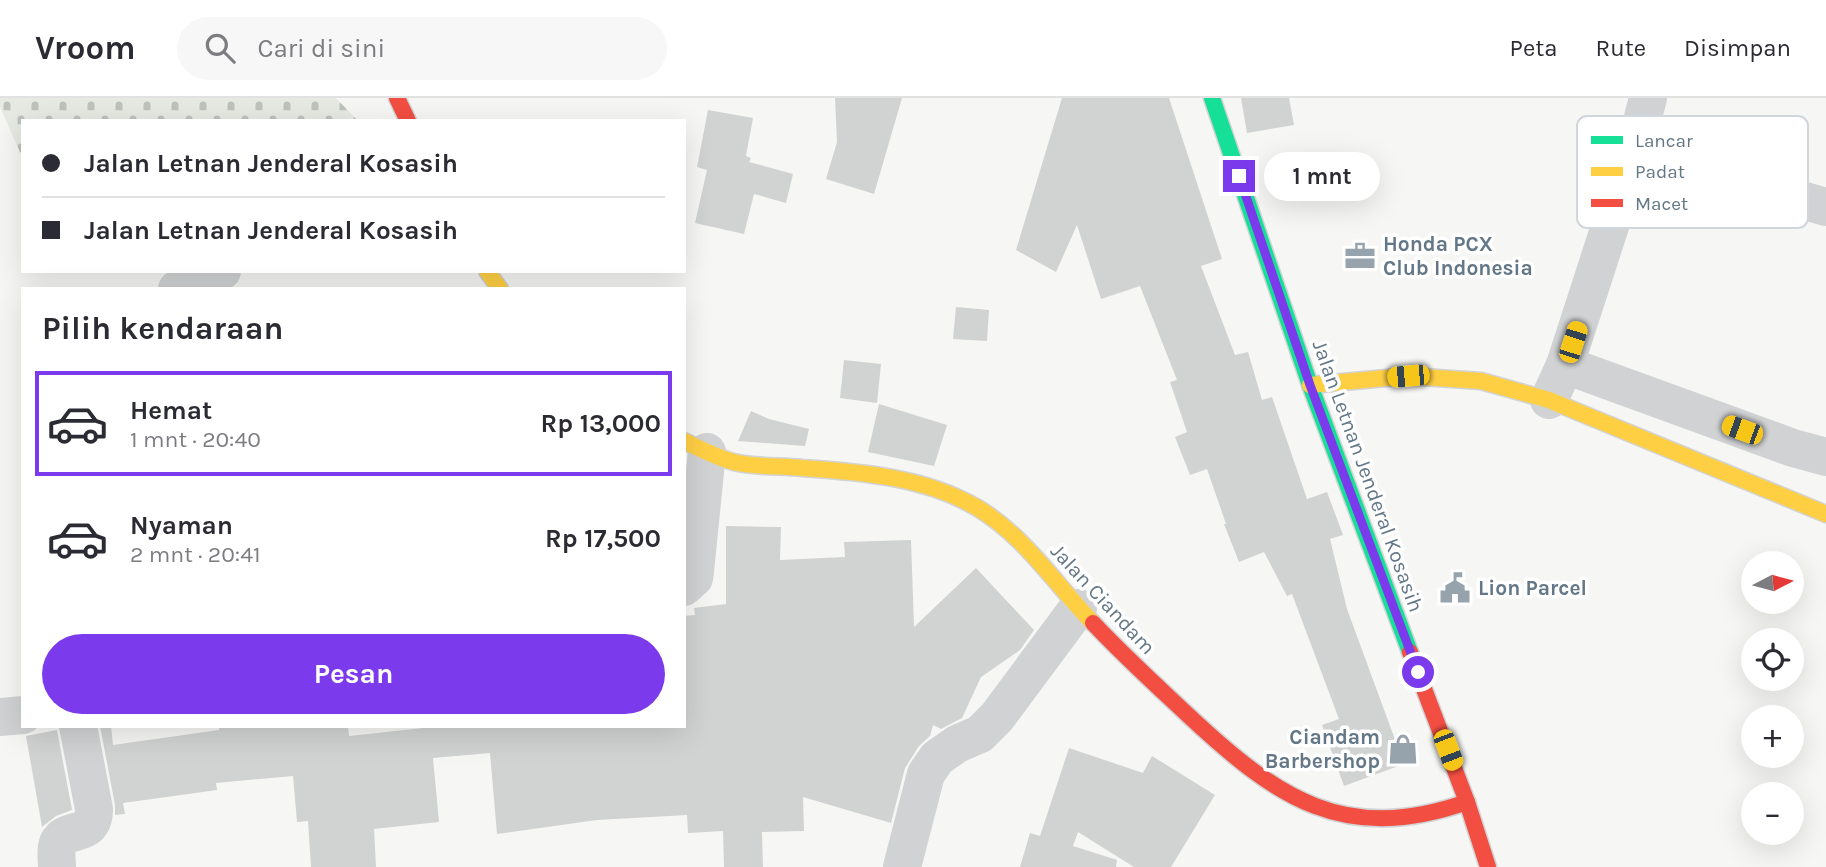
<!DOCTYPE html>
<html lang="id">
<head>
<meta charset="utf-8">
<style>
  body { margin:0; font-family:Karla,sans-serif; background:#f7f7f7; color:#2b2b33; height:100vh; display:flex; flex-direction:column; font-size:26px; white-space:nowrap }
  * { box-sizing:border-box; margin:0 }
  p { font-size:23px; color:#7c7c81 }
  .icon { flex:none; width:38px; height:38px; fill:none; stroke:currentColor; stroke-width:2; stroke-linecap:round; stroke-linejoin:round }
  .map { position:relative; flex:1; overflow:hidden }
  .drawer { position:absolute; left:21px; top:189px; width:665px; height:441px; display:flex; flex-direction:column; background:#fff; border-radius:0px; box-shadow:0 7px 28px #0002 }
  .drawer>* { flex:none }
  .banner { position:absolute; left:21px; top:21px; width:665px; height:154px; border-radius:0px; box-shadow:0 7px 28px #0002; display:grid; align-content:center; height:154px; padding:0 21px; background:#fff }
  .needle { width:46px; rotate:84deg }
  .controls { position:absolute; left:1741px; top:453px; display:grid; gap:14px }
  .controls a { display:grid; place-items:center; width:63px; height:63px; border-radius:50%; background:#fff; box-shadow:0 7px 28px #0002; font-size:35px }
  .end { position:absolute; width:32px; height:32px; margin:-16px; border:9px solid #7c3aed; background:#fff; box-shadow:0 0 0 4px #fff }
  .from { border-radius:50% }
  .bubble { position:absolute; height:49px; border-radius:24px; background:#fff; box-shadow:0 7px 28px #0002; font-size:23px; font-weight:700; line-height:49px; text-align:center }
  .car { position:absolute; width:21px; height:42px; margin:-21px -10px; border-radius:9px; box-shadow:0 0 5px 2px #0007; background:linear-gradient(#f5c518 24%,#345 0 40%,#f5c518 0 76%,#345 0 86%,#f5c518 0) }
  .banner b { display:flex; align-items:center; gap:24px; height:66px; font-size:26px }
  .banner b+b { border-top:2px solid #e1e1e2 }
  .banner i { width:18px; height:18px; background:#2b2b33 }
  ul { padding:0; list-style:none }
  li { display:flex; align-items:center; gap:21px; height:105px; margin:0 14px 10px; padding:0 7px; border:4px solid transparent; border-radius:0px }
  li div { flex:1 }
  li b { display:block; font-size:26px }
  li em { font-style:normal; font-weight:700 }
  li.selected { border-color:#7c3aed }
  li>.icon { width:63px; height:63px; stroke-width:1.5 }
  h2 { padding:0 21px; font-size:32px; line-height:84px }
  .button { display:flex; gap:14px; margin-top:auto; padding:14px 21px }
  .button a { flex:1; height:80px; border-radius:42px; background:#7c3aed; color:#fff; font-size:28px; font-weight:700; line-height:80px; text-align:center }
  header { display:flex; align-items:center; gap:42px; box-sizing:border-box; height:98px; padding:0 35px; background:#fff; border-bottom:2px solid #e1e1e2 }
  header strong { font-size:33px }
  nav { display:flex; gap:38px; margin-inline-start:auto; font-size:24px }
  .search { width:490px; height:63px; background:#f7f7f7; display:flex; align-items:center; gap:18px; box-sizing:border-box; padding:0 24px; border-radius:38px; color:#7c7c81; font-size:26px }
  .map>svg:first-child { display:block }
  .cemetery { fill:url(#cemetery-stones) }
  .building { fill:#d1d2d2 }
  .lines { fill:none; stroke-linecap:round; stroke-linejoin:round }
  .fast-casing { stroke:#d1d3d4; stroke-width:19 }
  .slow-casing { stroke:#d1d3d4; stroke-width:19 }
  .jam-casing { stroke:#d1d3d4; stroke-width:19 }
  .street { stroke:#d1d2d3; stroke-width:38 }
  .fast { stroke:#16e098; stroke-width:16 }
  .slow { stroke:#ffcf43; stroke-width:16 }
  .jam { stroke:#f24e42; stroke-width:16 }
  .route { stroke:#7c3aed; stroke-width:9 }
  .labels { text-anchor:middle; dominant-baseline:central; stroke-width:7; stroke-linejoin:round; paint-order:stroke }
  .poi-label { font-size:21px; font-weight:bold; fill:#637787; stroke:#fff; text-anchor:start }
  .street-label { font-size:21px; fill:#637787; stroke:#fff }
  .key { fill:#fff; stroke:#d0d6db; stroke-width:2 }
  .key-label { font-size:19px; fill:#637787 }
</style>
</head>
<body>
<header>
<strong>Vroom</strong>
<div class="search"><svg class="icon" aria-label="search" viewBox="0 0 24 24"><circle cx="10" cy="10" r="6"/><path d="M15 15l6 6"/></svg>Cari di sini</div>
<nav><a>Peta</a><a>Rute</a><a>Disimpan</a></nav>
</header>
<div class="map">
<svg width="1826" height="769" viewBox="0 0 1826 769">
  <defs>
    <pattern id="cemetery-stones" width="16" height="16" patternUnits="userSpaceOnUse" patternTransform="scale(1.75)"><rect width="16" height="16" fill="#e6eae2"/><path d="M2 7V4a2 2 0 0 1 4 0v3zM10 15v-3a2 2 0 0 1 4 0v3z" fill="#bec2bd"/></pattern>
  </defs>
  <rect width="100%" height="100%" fill="#f6f6f4"/>
  <polygon class="cemetery" points="0,0 336,0 358,23 23,23 23,61 0,9"/>
  <g class="building">
    <polygon points="835,0 902,0 874,96 826,81 837,44"/>
    <polygon points="1062,0 1169,0 1222,161 1201,168 1235,257 1248,254 1262,302 1272,299 1307,401 1327,394 1343,437 1330,441 1347,511 1404,666 1344,688 1322,627 1339,621 1292,496 1287,498 1264,454 1239,464 1224,426 1226,426 1207,371 1190,377 1175,339 1187,334 1170,284 1177,282 1140,188 1101,201 1077,127 1056,174 1016,152"/>
    <polygon points="1241,0 1289,0 1294,27 1247,35"/>
    <polygon points="708,12 753,20 746,58 751,60 749,64 793,76 786,105 754,96 744,136 695,125 707,72 697,69"/>
    <polygon points="956,209 989,212 987,243 953,241"/>
    <polygon points="844,262 881,266 877,305 840,300"/>
    <polygon points="879,306 947,327 934,368 868,354"/>
    <polygon points="751,313 769,321 809,331 805,348 738,343"/>
    <polygon points="726,428 781,429 780,462 845,459 844,444 911,442 914,529 976,470 1034,532 1020,552 981,579 962,620 941,631 933,627 930,638 919,648 905,670 891,725 803,699 804,733 762,734 763,769 724,769 723,733 688,735 687,717 597,722 497,736 490,655 433,660 439,724 374,731 376,769 311,769 308,723 297,724 293,678 216,685 217,692 123,705 125,716 115,717 115,707 100,628 111,628 113,647 219,632 219,628 348,628 349,638 423,630 423,628 684,628 684,518 695,517 694,510 726,506"/>
    <polygon points="57,632 72,712 56,718 42,729 26,638"/>
    <polygon points="1069,650 1143,675 1152,658 1215,697 1171,769 1134,769 1078,734 1073,748 1117,762 1116,769 1020,769 1030,735 1040,738"/>
  </g>
  <g class="lines">
    <g class="fast-casing">
      <polyline id="fast" points="1212,0 1310,287 1410,554"/>
    </g>
    <g class="slow-casing">
      <g id="slow">
        <polyline points="487,173 500,191"/>
        <polyline points="1310,287 1408,278 1481,283 1549,302 1826,416"/>
        <path d="M684,343C701,351 719,361 738,365C759,369 781,368 802,370C861,374 924,379 976,409C1024,437 1055,486 1093,525"/>
      </g>
    </g>
    <g class="jam-casing">
      <g id="jam">
        <polyline points="397,0 408,23"/>
        <path d="M1093,525C1124,558 1157,588 1189,618C1277,700 1344,747 1467,704"/>
        <polyline points="1410,554 1467,704 1488,769"/>
      </g>
    </g>
    <g class="street">
      <polyline points="1634,54 1826,109"/>
      <polyline points="177,191 222,173"/>
      <polyline points="1565,267 1793,350 1826,359"/>
      <polyline points="1549,302 1565,267 1634,54 1648,0"/>
      <polyline points="684,489 694,480 695,473 707,354"/>
      <polyline points="0,619 23,617"/>
      <path d="M57,769C57,762 55,752 58,745C67,727 94,742 94,711L78,628"/>
      <polyline points="902,769 926,676 937,660 957,646 980,636 997,619 1078,510"/>
    </g>
    <use href="#fast" class="fast"/>
    <use href="#slow" class="slow"/>
    <use href="#jam" class="jam"/>
  </g>
  <g class="lines">
    <polyline class="route" points="1239,78 1310,287 1418,574"/>
  </g>
  <defs>
    <g id="office-bare" transform="scale(2.415)"><path d="M-6-3h4V-5.5h4V-3h4V5H-6ZM-1-4.5V-3h2v-1.5ZM-6 0V1H6V0Z" fill="#96a3ad" stroke="#fff" stroke-width="2.5" paint-order="stroke"/></g>
    <g id="civic-bare" transform="scale(2.415)"><path d="M-.6-6.5H3V-4.5H.6V-3L4-1V1h2V6H-6V1h2V-1L-.6-3ZM-1.2 2.5V6h2.4V2.5Z" fill="#96a3ad" stroke="#fff" stroke-width="2.5" paint-order="stroke"/></g>
    <g id="shop-bare" transform="scale(2.415)"><path d="M-5-2.5h2.3a2.7 3.5 0 0 1 5.4 0H5L5.5 6h-11ZM-1.5-2.5h3a1.5 2.3 0 0 0-3 0Z" fill="#96a3ad" stroke="#fff" stroke-width="2.5" paint-order="stroke"/></g>
  </defs>
  <g fill-rule="evenodd">
    <use href="#office-bare" x="1360" y="158"/>
    <use href="#civic-bare" x="1455" y="490"/>
    <use href="#shop-bare" x="1403" y="651"/>
  </g>
  <g class="labels">
    <g class="poi-label">
      <text x="1383" y="146">Honda PCX<tspan x="1383" dy="24">Club Indonesia</tspan></text>
      <text x="1478" y="490">Lion Parcel</text>
      <text x="1380" y="639" text-anchor="end">Ciandam<tspan x="1380" dy="24">Barbershop</tspan></text>
    </g>
    <g class="street-label">
      <text transform="translate(1368 378) rotate(70)">Jalan Letnan Jenderal Kosasih</text>
      <text transform="translate(1103 501) rotate(47)">Jalan Ciandam</text>
    </g>
  </g>
  <rect x="1577" y="18" width="231" height="112" rx="10" class="key"/>
  <rect x="1591" y="38" width="32" height="8" fill="#16e098"/>
  <rect x="1591" y="69" width="32" height="9" fill="#ffcf43"/>
  <rect x="1591" y="101" width="32" height="8" fill="#f24e42"/>
  <g class="key-label">
    <text x="1635" y="49">Lancar</text>
    <text x="1635" y="80">Padat</text>
    <text x="1635" y="112">Macet</text>
  </g>
</svg>
<div class="controls">
<a><svg class="needle" viewBox="-14 -14 28 28"><path d="M0-13l5 13h-10z" fill="#e53935"/><path d="M0 13l5-13h-10z" fill="#7c7c81"/></svg></a>
<a><svg class="icon" aria-label="locate" viewBox="0 0 24 24"><circle cx="12" cy="12" r="6"/><path d="M12 2v4M12 18v4M2 12h4M18 12h4"/></svg></a>
<a>+</a>
<a>−</a>
</div>
<i class="end from" style="left:1418px;top:574px"></i>
<i class="end" style="left:1239px;top:78px"></i>
<div class="bubble" style="left:1264px;top:54px;width:116px">1 mnt</div>
<i class="car" style="left:1573px;top:244px;rotate:18deg"></i>
<i class="car" style="left:1408px;top:278px;rotate:265deg"></i>
<i class="car" style="left:1742px;top:332px;rotate:290deg"></i>
<i class="car" style="left:1448px;top:652px;rotate:159deg"></i>
<div class="banner">
<b><i class="from"></i>Jalan Letnan Jenderal Kosasih</b>
<b><i></i>Jalan Letnan Jenderal Kosasih</b>
</div>
<section class="drawer">
<h2>Pilih kendaraan</h2>
<ul>
<li class="selected"><svg class="icon" aria-label="car" viewBox="0 0 24 24"><path d="M5 17H2v-5l4-1 3-4h7l3 4 3 1v5h-3M9 17h6M6 11h13"/><circle cx="7" cy="17" r="2"/><circle cx="17" cy="17" r="2"/></svg><div><b>Hemat</b><p>1 mnt · 20:40</p></div><em>Rp 13,000</em></li>
<li><svg class="icon" aria-label="car" viewBox="0 0 24 24"><path d="M5 17H2v-5l4-1 3-4h7l3 4 3 1v5h-3M9 17h6M6 11h13"/><circle cx="7" cy="17" r="2"/><circle cx="17" cy="17" r="2"/></svg><div><b>Nyaman</b><p>2 mnt · 20:41</p></div><em>Rp 17,500</em></li>
</ul>
<div class="button"><a>Pesan</a></div>
</section>
</div>
</body>
</html>
